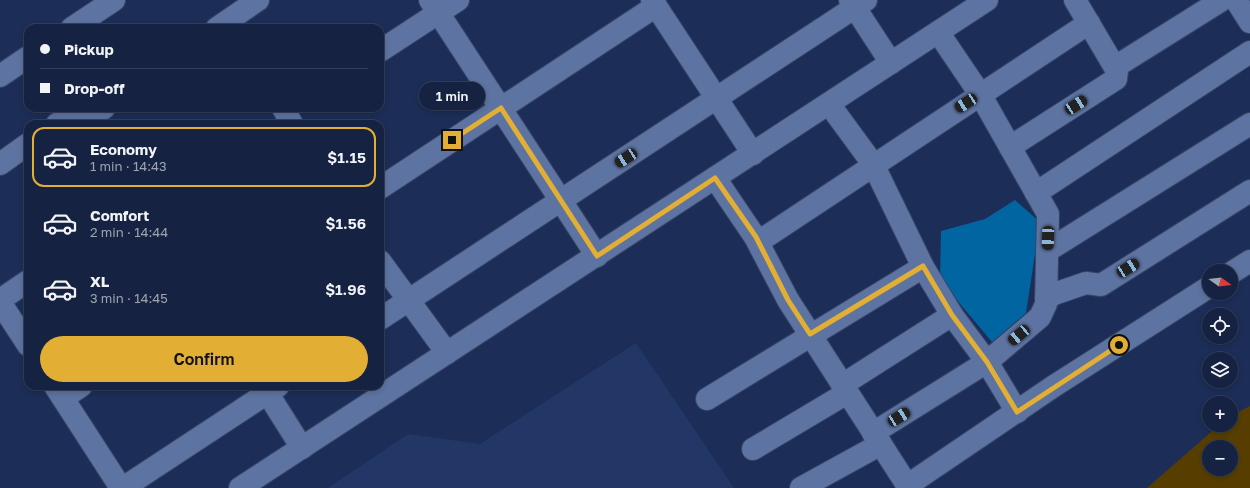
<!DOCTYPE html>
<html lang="en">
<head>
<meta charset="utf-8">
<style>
  body { margin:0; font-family:"Golos Text",sans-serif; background:#222f4c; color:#f1f3f6; height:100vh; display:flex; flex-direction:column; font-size:15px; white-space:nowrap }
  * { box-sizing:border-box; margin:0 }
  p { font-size:13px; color:#9da4b1 }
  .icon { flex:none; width:22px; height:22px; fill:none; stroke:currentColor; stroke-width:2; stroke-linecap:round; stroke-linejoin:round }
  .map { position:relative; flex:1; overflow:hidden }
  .sheet { position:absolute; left:24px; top:120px; width:360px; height:270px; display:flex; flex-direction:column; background:#152241; border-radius:12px; box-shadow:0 2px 6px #0003,0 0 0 1px #343f5a }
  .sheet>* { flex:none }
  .top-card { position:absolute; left:24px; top:24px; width:360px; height:88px; border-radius:12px; box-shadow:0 2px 6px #0003,0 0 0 1px #343f5a; display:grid; align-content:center; height:88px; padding:0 16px; background:#152241 }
  .needle { width:26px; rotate:105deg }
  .tools { position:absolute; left:1202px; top:264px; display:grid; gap:8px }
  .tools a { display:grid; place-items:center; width:36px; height:36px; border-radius:50%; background:#152241; box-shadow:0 2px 6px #0003,0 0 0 1px #343f5a; font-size:20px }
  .end { position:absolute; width:18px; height:18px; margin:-9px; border:5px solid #e2af34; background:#111; box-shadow:0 0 0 2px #111 }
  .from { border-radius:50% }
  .bubble { position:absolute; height:28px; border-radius:14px; background:#152241; box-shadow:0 2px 6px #0003,0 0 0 1px #343f5a; font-size:13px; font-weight:600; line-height:28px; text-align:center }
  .car { position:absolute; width:12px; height:24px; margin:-12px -6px; border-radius:5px; box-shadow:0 0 3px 1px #0007; background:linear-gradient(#222 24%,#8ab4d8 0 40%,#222 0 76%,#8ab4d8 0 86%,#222 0) }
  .top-card b { display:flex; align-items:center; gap:14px; height:38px; font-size:15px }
  .top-card b+b { border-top:1px solid #343f5a }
  .top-card i { width:10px; height:10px; background:#f1f3f6 }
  ul { padding:7px 0 0; list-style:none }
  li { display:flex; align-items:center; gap:12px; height:60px; margin:0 8px 6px; padding:0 8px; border:2px solid transparent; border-radius:12px }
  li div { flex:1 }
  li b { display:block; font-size:15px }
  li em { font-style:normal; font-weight:600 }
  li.selected { border-color:#e2af34 }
  li>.icon { width:36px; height:36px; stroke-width:1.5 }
  .cta { display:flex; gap:8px; margin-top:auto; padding:8px 16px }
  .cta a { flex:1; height:46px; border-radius:24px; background:#e2af34; color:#111; font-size:16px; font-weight:600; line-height:46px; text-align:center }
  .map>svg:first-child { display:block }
  .built { fill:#223766 }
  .green { fill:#573e00; fill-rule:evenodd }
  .building { fill:#0065a0 }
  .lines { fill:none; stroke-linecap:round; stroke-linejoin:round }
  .street-casing { stroke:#384566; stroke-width:24 }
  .secondary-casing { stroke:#384566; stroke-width:24 }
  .street { stroke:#5d73a1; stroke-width:22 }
  .secondary { stroke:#5d73a1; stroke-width:22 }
  .route { stroke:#e2af34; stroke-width:5 }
</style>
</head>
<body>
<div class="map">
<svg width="1250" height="488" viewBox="0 0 1250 488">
  <rect width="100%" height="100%" fill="#1c2e57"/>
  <polygon class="built" points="636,343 734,488 328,488 408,434 480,444"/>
  <path class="green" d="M1250,406V488H1147L1219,425H1231V416ZM1209,447H1231V469H1209Z"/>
  <polygon class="building" points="1015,200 1040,222 1026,313 992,342 940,280 941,231 985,219"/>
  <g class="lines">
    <g class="street-casing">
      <g id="street">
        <polyline points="430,0 597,256"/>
        <polyline points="652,0 753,154"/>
        <polyline points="850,0 891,63"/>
        <polyline points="1236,0 1250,22"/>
        <polyline points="72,28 114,0"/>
        <polyline points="217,28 258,0"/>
        <polyline points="380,51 458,0"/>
        <polyline points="1115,67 1222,0"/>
        <polyline points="0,76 28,57"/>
        <polyline points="829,104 873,164 923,267 952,315 987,362 1017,412"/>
        <polyline points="69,108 79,124"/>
        <polyline points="283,108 292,124"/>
        <polyline points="57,124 73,114"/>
        <polyline points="81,124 104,108"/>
        <polyline points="1010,147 1116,79 1117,71 1075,0"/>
        <polyline points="0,164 28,144"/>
        <polyline points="715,178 755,237 788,300 909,488"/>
        <polyline points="380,188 656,6"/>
        <polyline points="1036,193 1250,52"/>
        <polyline points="758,242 1089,23"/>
        <polyline points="1047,251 1250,124"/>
        <polyline points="380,261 447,353"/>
        <polyline points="1231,273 1250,261"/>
        <polyline points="1046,299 1054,294 1086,283 1101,285 1250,191"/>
        <polyline points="0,300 28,281"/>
        <polyline points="0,302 28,345"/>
        <polyline points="380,319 866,0"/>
        <polyline points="842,385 952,315"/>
        <polyline points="55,386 121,488"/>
        <polyline points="263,386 302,448"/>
        <polyline points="63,398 81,386"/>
        <polyline points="707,399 923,267"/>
        <polyline points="873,433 987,362 1040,317 1046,304 1048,214 980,94 938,32"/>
        <polyline points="753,449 847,393"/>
        <polyline points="908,485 1054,386 1209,287"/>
        <polyline points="123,488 278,386"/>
        <polyline points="801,488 881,444"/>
      </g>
    </g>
    <g class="secondary-casing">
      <polyline id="secondary" points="240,488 987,0"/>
    </g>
    <use href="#street" class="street"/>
    <use href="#secondary" class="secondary"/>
  </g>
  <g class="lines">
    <polyline class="route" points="452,140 501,108 597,256 715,178 756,237 788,300 810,334 923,266 952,315 987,362 1017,412 1119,345"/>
  </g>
</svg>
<div class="tools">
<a><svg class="needle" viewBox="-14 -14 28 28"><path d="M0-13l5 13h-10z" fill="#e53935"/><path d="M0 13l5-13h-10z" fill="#9da4b1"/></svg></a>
<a><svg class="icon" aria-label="locate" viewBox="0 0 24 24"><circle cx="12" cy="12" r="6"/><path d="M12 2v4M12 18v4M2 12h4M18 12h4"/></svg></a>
<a><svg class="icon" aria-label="layers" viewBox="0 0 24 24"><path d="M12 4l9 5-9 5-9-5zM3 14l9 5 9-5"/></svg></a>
<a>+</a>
<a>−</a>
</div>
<i class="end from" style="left:1119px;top:345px"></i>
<i class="end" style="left:452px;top:140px"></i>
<div class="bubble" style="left:419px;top:82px;width:66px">1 min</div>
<i class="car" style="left:966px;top:103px;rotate:237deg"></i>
<i class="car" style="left:1076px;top:105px;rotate:57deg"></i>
<i class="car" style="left:626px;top:158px;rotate:237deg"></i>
<i class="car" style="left:1048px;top:238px;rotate:182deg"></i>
<i class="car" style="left:1128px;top:268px;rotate:58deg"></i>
<i class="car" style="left:1019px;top:335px;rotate:230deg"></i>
<i class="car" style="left:899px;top:417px;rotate:58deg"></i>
<div class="top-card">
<b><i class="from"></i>Pickup</b>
<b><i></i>Drop-off</b>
</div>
<section class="sheet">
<ul>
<li class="selected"><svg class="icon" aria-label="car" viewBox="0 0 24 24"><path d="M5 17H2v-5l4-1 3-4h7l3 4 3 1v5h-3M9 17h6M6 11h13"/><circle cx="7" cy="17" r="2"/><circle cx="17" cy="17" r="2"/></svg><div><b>Economy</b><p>1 min · 14:43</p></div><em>$1.15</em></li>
<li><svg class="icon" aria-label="car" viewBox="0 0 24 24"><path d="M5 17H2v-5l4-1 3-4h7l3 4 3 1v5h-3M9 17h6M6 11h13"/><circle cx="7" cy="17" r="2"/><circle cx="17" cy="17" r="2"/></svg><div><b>Comfort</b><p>2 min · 14:44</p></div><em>$1.56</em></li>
<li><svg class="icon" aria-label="car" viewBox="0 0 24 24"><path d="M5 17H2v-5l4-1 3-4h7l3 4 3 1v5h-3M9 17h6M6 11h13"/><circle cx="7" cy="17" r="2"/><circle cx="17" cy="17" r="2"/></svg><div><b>XL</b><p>3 min · 14:45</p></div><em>$1.96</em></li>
</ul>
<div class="cta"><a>Confirm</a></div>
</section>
</div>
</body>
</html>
